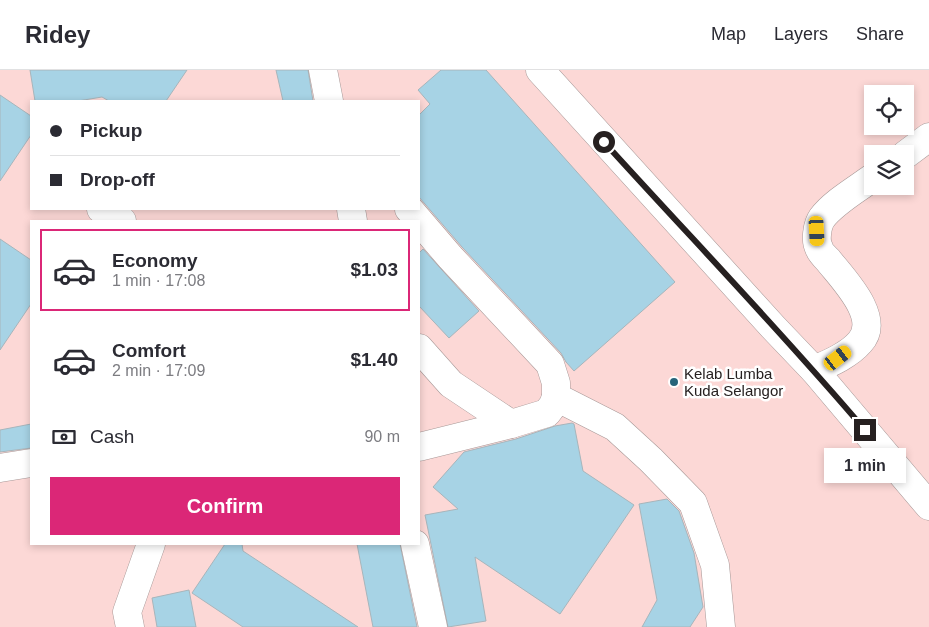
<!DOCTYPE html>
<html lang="en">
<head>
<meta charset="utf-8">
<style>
  body { margin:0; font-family:Helvetica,sans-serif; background:#f2f2f3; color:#2b2b33; height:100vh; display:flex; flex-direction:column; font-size:19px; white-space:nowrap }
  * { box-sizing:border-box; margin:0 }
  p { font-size:16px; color:#7c7c81 }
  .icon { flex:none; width:28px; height:28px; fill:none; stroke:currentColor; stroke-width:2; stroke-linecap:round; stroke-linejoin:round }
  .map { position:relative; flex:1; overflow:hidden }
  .drawer { position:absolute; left:30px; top:150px; width:390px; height:325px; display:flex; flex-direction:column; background:#fff; border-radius:0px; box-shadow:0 2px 8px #0003 }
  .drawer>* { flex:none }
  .guide { position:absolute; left:30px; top:30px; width:390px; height:110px; border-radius:0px; box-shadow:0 2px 8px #0003; display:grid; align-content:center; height:110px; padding:0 20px; background:#fff }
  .fabs { position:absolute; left:864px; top:15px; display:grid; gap:10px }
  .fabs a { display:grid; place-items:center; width:50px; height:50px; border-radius:0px; background:#fff; box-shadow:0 2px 8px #0003; font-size:25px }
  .end { position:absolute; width:22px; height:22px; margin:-11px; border:6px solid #262020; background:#fff; box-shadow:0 0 0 2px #fff }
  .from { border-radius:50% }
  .bubble { position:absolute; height:35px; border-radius:0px; background:#fff; box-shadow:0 2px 8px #0003; font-size:16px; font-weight:700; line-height:35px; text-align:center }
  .car { position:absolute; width:15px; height:30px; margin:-15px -8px; border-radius:6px; box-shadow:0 0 4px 1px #0007; background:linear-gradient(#f5c518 24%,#345 0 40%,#f5c518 0 76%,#345 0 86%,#f5c518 0) }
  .guide b { display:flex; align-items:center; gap:18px; height:48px; font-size:19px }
  .guide b+b { border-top:1px solid #e1e1e2 }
  .guide i { width:12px; height:12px; background:#2b2b33 }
  ul { padding:9px 0 0; list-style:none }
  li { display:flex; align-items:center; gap:15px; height:82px; margin:0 10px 8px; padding:0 10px; border:2px solid transparent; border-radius:0px }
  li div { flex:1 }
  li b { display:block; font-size:19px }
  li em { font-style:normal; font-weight:700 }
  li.selected { border-color:#db2777 }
  li>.icon { width:45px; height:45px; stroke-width:1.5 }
  .pay { display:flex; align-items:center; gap:12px; height:55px; padding:0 20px; font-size:19px }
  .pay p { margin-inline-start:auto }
  .action { display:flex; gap:10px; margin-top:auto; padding:10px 20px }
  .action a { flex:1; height:58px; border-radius:0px; background:#db2777; color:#fff; font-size:20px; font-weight:700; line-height:58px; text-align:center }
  header { display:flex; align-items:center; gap:30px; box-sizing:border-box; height:70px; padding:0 25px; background:#fff; border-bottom:1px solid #e1e1e2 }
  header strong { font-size:24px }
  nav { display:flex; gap:28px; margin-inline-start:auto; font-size:18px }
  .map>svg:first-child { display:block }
  .green { fill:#fcd8d6; fill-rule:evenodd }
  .building { fill:#a7d3e5; stroke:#a7b5bb }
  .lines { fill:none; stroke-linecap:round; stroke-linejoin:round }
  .minor-casing { stroke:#a79897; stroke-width:29 }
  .minor { stroke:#fff; stroke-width:28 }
  .route { stroke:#262020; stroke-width:6 }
  .poi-dot { fill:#26647a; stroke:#fff; stroke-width:2 }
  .labels { text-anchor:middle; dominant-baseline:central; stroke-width:5; stroke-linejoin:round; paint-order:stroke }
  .poi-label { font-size:15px; fill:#262020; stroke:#fff; text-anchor:start }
</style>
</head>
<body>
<header>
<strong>Ridey</strong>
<nav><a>Map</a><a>Layers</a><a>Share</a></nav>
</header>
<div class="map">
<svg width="929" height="557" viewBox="0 0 929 557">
  <rect width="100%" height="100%" fill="#fff9f8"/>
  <path class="green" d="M0,0H929V557H0ZM872,24H905V56H872ZM31,31H419V139H31ZM872,84H905V116H872ZM31,151H419V474H31Z"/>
  <g class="building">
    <polygon points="30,0 187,0 166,31 109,31 102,27 78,31 35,31"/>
    <polygon points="276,0 308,0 313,31 283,31"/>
    <polygon points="441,0 486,0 675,212 574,301 566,292 561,283 462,177 419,127 419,45 430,34 418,20"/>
    <polygon points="0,25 31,46 31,65 0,111"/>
    <polygon points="0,169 31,190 31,234 0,280"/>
    <polygon points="423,179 479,241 449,268 419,236 419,183"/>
    <polygon points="572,353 574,354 583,401 634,435 560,544 475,487 486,551 448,557 425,445 458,439 433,417 464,382 516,369 555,356"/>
    <polygon points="31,354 31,378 0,382 0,360"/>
    <polygon points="667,429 679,441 694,483 703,537 690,557 642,557 657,530 639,434"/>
    <polygon points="225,474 242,474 243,481 358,557 243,557 192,523"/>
    <polygon points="357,474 400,474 417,557 373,557"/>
    <polygon points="189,520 196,557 157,557 152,528"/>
  </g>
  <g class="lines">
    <g class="minor-casing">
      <g id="minor">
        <polyline points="323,0 329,31"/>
        <polyline points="540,0 773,257 814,300 929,436"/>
        <polyline points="905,85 929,67"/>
        <polyline points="101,139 122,151"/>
        <polyline points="351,139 353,151"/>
        <polyline points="409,139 450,187 550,294 556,313 556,327 553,335 547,343 511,354 419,377"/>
        <polyline points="419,278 451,314 511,354"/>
        <path d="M814,300C830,293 849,285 860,272C882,248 843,209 828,190C825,187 820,182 819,178C815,171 817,155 822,148C833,133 857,119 872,108"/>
        <polyline points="556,327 615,357 651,390 693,433 715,495 721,557"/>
        <polyline points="0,398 31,393"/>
        <polyline points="415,474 433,557"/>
        <polyline points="130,557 127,542 151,474"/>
      </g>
    </g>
    <use href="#minor" class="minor"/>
  </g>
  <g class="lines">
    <path class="route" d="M604,72C691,168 781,261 865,360"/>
  </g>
  <circle class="poi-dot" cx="674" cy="312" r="5"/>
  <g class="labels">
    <g class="poi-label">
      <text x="684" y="303">Kelab Lumba<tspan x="684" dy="17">Kuda Selangor</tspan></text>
    </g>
  </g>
</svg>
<div class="fabs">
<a><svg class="icon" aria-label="locate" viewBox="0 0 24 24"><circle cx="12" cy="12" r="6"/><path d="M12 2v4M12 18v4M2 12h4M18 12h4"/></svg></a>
<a><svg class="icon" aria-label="layers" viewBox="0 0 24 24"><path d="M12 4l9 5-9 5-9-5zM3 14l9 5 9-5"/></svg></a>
</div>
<i class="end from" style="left:604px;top:72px"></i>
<i class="end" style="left:865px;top:360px"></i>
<div class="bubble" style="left:824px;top:378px;width:82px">1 min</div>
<i class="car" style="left:817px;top:161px;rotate:177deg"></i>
<i class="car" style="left:838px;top:288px;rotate:53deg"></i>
<div class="guide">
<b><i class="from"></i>Pickup</b>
<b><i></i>Drop-off</b>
</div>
<section class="drawer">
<ul>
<li class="selected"><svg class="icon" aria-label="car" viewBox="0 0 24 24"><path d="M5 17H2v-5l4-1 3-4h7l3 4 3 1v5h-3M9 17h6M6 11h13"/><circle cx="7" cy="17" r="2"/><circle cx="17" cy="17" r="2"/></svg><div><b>Economy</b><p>1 min · 17:08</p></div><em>$1.03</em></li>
<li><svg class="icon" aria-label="car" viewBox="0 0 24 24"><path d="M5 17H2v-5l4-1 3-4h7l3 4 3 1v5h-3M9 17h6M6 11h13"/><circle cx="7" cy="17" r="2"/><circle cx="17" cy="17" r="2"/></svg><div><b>Comfort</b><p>2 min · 17:09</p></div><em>$1.40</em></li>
</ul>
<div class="pay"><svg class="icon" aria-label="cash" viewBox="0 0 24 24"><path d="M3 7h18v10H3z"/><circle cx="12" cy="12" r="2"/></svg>Cash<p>90 m</p></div>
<div class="action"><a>Confirm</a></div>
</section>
</div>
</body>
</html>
